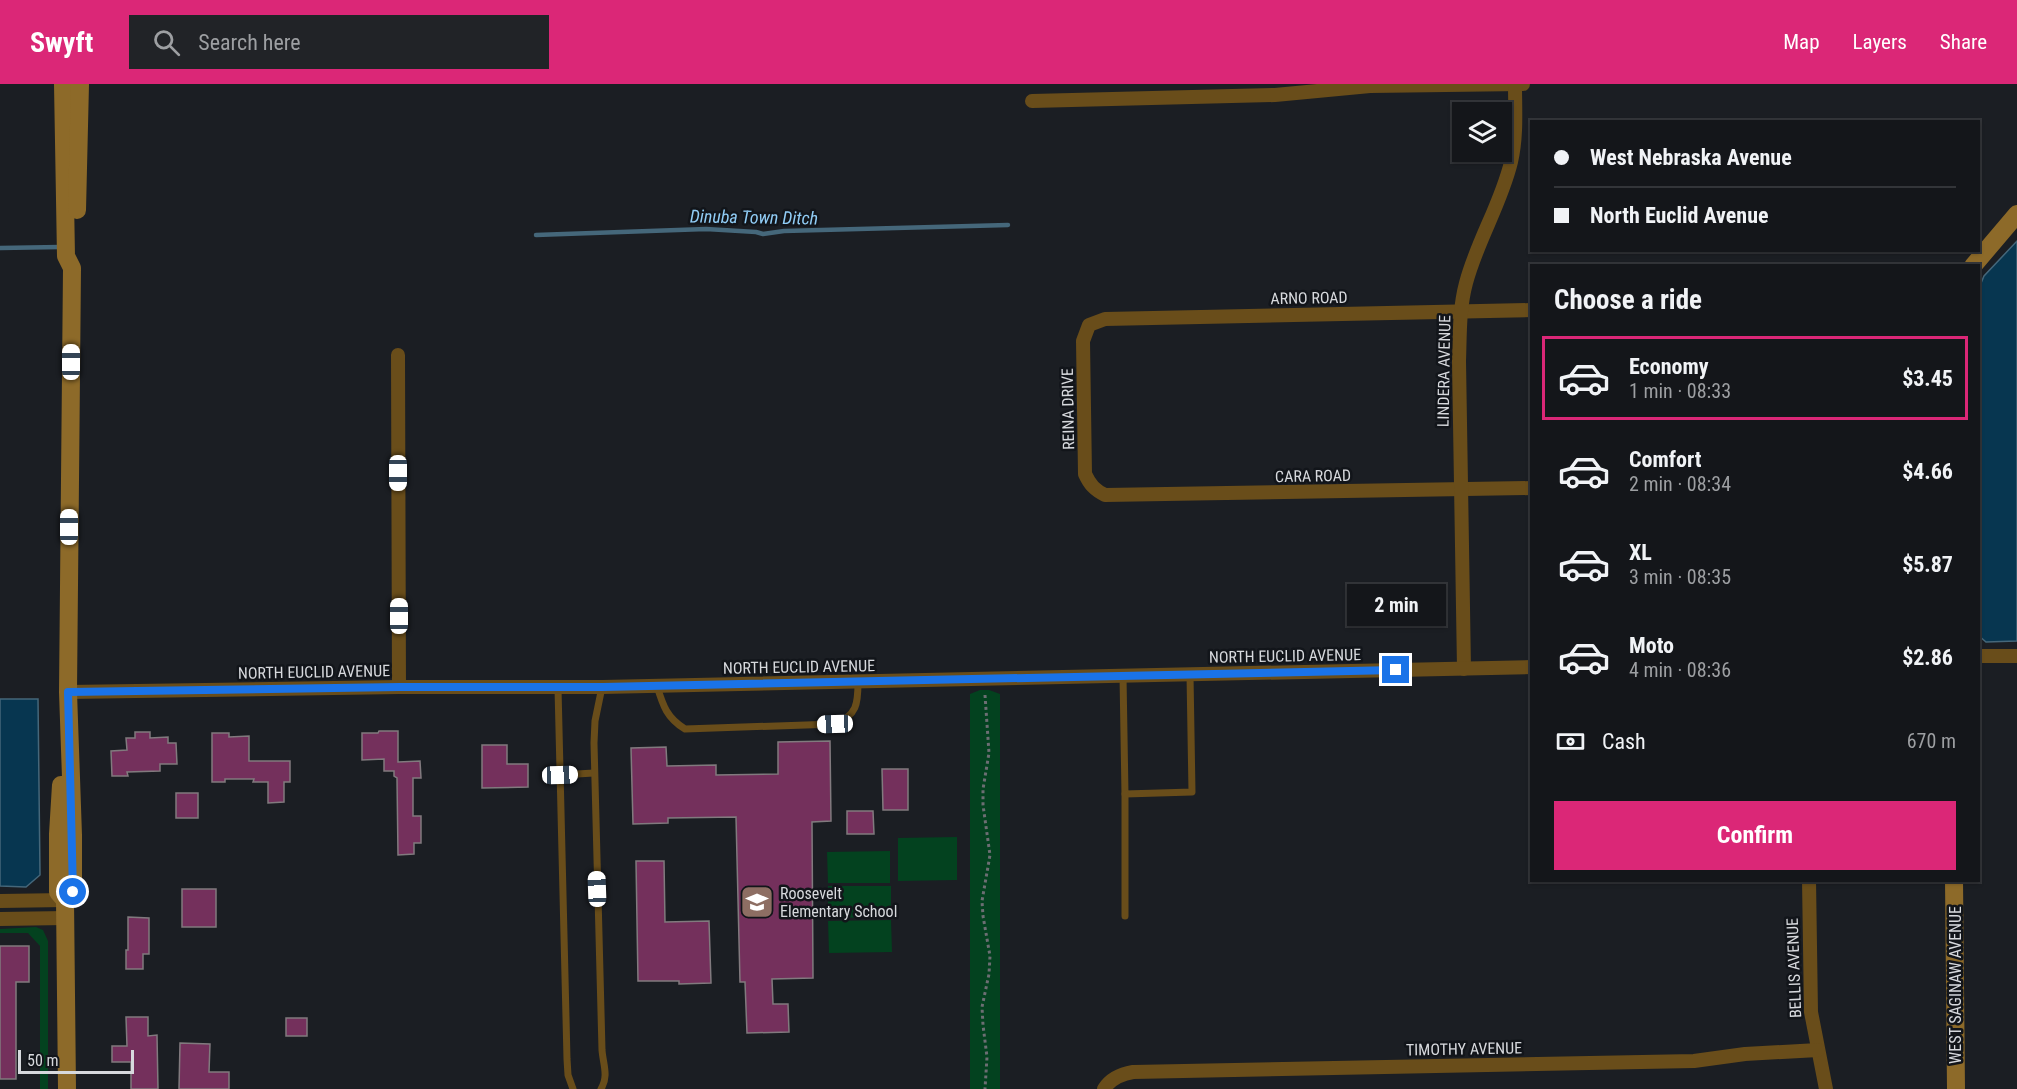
<!DOCTYPE html>
<html lang="en">
<head>
<meta charset="utf-8">
<style>
  body { margin:0; font-family:"Roboto Condensed",sans-serif; background:#212327; color:#f1f3f6; height:100vh; display:flex; flex-direction:column; font-size:22px; white-space:nowrap }
  * { box-sizing:border-box; margin:0 }
  p { font-size:20px; color:#9d9fa2 }
  .icon { flex:none; width:33px; height:33px; fill:none; stroke:currentColor; stroke-width:2; stroke-linecap:round; stroke-linejoin:round }
  .map { position:relative; flex:1; overflow:hidden }
  .drawer { position:absolute; left:1530px; top:180px; width:450px; height:618px; display:flex; flex-direction:column; background:#14161a; border-radius:0px; box-shadow:0 2px 4px #0004,0 0 0 2px #333539 }
  .drawer>* { flex:none }
  .banner { position:absolute; left:1530px; top:36px; width:450px; height:132px; border-radius:0px; box-shadow:0 2px 4px #0004,0 0 0 2px #333539; display:grid; align-content:center; height:132px; padding:0 24px; background:#14161a }
  .buttons { position:absolute; left:1452px; top:18px; display:grid; gap:12px }
  .buttons a { display:grid; place-items:center; width:60px; height:60px; border-radius:0px; background:#14161a; box-shadow:0 2px 4px #0004,0 0 0 2px #333539; font-size:30px }
  .scale { position:absolute; left:18px; bottom:15px; width:116px; box-sizing:border-box; padding-left:6px; border:3px solid #d7d9dd; border-top:0; font-size:16px; line-height:21px; white-space:nowrap; color:#d7d9dd; -webkit-text-stroke:4px #12151a; paint-order:stroke }
  .end { position:absolute; width:27px; height:27px; margin:-14px; border:8px solid #1a73e8; background:#fff; box-shadow:0 0 0 3px #fff }
  .from { border-radius:50% }
  .bubble { position:absolute; height:42px; border-radius:0px; background:#14161a; box-shadow:0 2px 4px #0004,0 0 0 2px #333539; font-size:20px; font-weight:700; line-height:42px; text-align:center }
  .car { position:absolute; width:18px; height:36px; margin:-18px -9px; border-radius:8px; box-shadow:0 0 4px 2px #0007; background:linear-gradient(#fff 24%,#345 0 40%,#fff 0 76%,#345 0 86%,#fff 0) }
  .banner b { display:flex; align-items:center; gap:21px; height:57px; font-size:22px }
  .banner b+b { border-top:2px solid #333539 }
  .banner i { width:15px; height:15px; background:#f1f3f6 }
  ul { padding:0; list-style:none }
  li { display:flex; align-items:center; gap:18px; height:84px; margin:0 12px 9px; padding:0 12px; border:3px solid transparent; border-radius:0px }
  li div { flex:1 }
  li b { display:block; font-size:22px }
  li em { font-style:normal; font-weight:700 }
  li.active { border-color:#db2777 }
  li>.icon { width:54px; height:54px; stroke-width:1.5 }
  h2 { padding:0 24px; font-size:27px; line-height:72px }
  .pay { display:flex; align-items:center; gap:15px; height:66px; padding:0 24px; font-size:22px }
  .pay p { margin-inline-start:auto }
  .action { display:flex; gap:12px; margin-top:auto; padding:12px 24px }
  .action a { flex:1; height:69px; border-radius:0px; background:#db2777; color:#fff; font-size:24px; font-weight:700; line-height:69px; text-align:center }
  header { display:flex; align-items:center; gap:36px; box-sizing:border-box; height:84px; padding:0 30px; background:#db2777; color:#fff }
  header strong { font-size:28px }
  nav { display:flex; gap:33px; margin-inline-start:auto; font-size:21px }
  .search { width:420px; height:54px; background:#212327; display:flex; align-items:center; gap:15px; box-sizing:border-box; padding:0 21px; border-radius:0px; color:#9d9fa2; font-size:22px }
  .map>svg:first-child { display:block }
  .green { fill:#03421f }
  .water { fill:#073650; stroke:#45677a; stroke-width:1.5 }
  .lines { fill:none; stroke-linecap:round; stroke-linejoin:round }
  .stream { stroke:#45677a; stroke-width:4.5 }
  .building { fill:#74305c; stroke:#817a7e; stroke-width:1.5 }
  .path { stroke:#6c6e73; stroke-width:3; stroke-dasharray:3 3; stroke-linecap:butt }
  .lane { stroke:#694d1a; stroke-width:7 }
  .street { stroke:#694d1a; stroke-width:14 }
  .secondary { stroke:#8d6a29; stroke-width:18 }
  .route { stroke:#1a73e8; stroke-width:8 }
  .labels { text-anchor:middle; dominant-baseline:central; stroke-width:5; stroke-linejoin:round; paint-order:stroke }
  .street-label { font-size:16px; fill:#d7d9dd; stroke:#12151a }
  .poi-label { font-size:16px; fill:#d7d9dd; stroke:#12151a; text-anchor:start }
  .water-label { font-size:18px; font-style:italic; fill:#91cdf6; stroke:#12151a }
</style>
</head>
<body>
<header>
<strong>Swyft</strong>
<div class="search"><svg class="icon" aria-label="search" viewBox="0 0 24 24"><circle cx="10" cy="10" r="6"/><path d="M15 15l6 6"/></svg>Search here</div>
<nav><a>Map</a><a>Layers</a><a>Share</a></nav>
</header>
<div class="map">
<svg width="2017" height="1005" viewBox="0 0 2017 1005">
  <rect width="100%" height="100%" fill="#1b1e23"/>
  <g class="green">
    <polygon points="980,606 989,606 1000,610 1000,1005 970,1005 970,610"/>
    <polygon points="957,753 957,796 898,797 898,754"/>
    <polygon points="890,767 890,799 828,799 827,768"/>
    <polygon points="828,802 891,802 891,833 828,834"/>
    <polygon points="891,836 892,868 829,869 828,837"/>
    <polygon points="36,843 43,846 48,857 48,1005 40,1005 40,862 28,849 0,849 0,845"/>
  </g>
  <g class="water">
    <polygon points="2017,157 2017,557 1986,558 1978,551 1979,204 1984,192"/>
    <polygon points="0,615 38,615 40,791 26,803 0,802"/>
  </g>
  <g class="lines">
    <g class="stream">
      <polyline points="536,151 706,145 756,148 763,150 784,147 1008,141"/>
      <polyline points="0,164 60,163"/>
    </g>
  </g>
  <g class="building">
    <polygon points="379,647 398,647 398,678 420,677 421,694 413,694 413,732 421,732 421,759 414,759 414,770 398,771 397,694 394,692 394,687 384,687 384,675 362,676 362,649 378,649"/>
    <polygon points="135,648 150,648 150,654 168,653 168,659 176,659 177,680 160,680 160,687 127,688 128,692 112,692 111,667 127,666 126,654 135,654"/>
    <polygon points="212,649 229,649 229,653 249,652 249,677 290,677 290,698 284,698 284,718 268,719 268,698 253,698 254,695 225,695 225,698 212,698"/>
    <polygon points="830,657 831,737 812,738 813,894 772,895 773,920 788,920 789,948 747,949 745,898 740,898 736,733 668,734 668,739 633,740 631,664 666,663 667,682 716,681 716,691 778,690 778,658"/>
    <polygon points="482,661 507,661 507,680 528,680 528,703 482,704"/>
    <polygon points="882,685 908,685 908,726 883,726"/>
    <rect x="176" y="709" width="22" height="25"/>
    <polygon points="847,727 873,727 874,750 847,750"/>
    <polygon points="636,777 664,777 665,838 709,837 711,899 679,900 679,897 638,897"/>
    <rect x="182" y="805" width="34" height="38"/>
    <polygon points="128,833 149,834 149,870 143,870 143,885 126,885 126,866 128,866"/>
    <polygon points="0,862 29,862 29,898 16,898 16,995 0,995"/>
    <polygon points="126,933 148,933 148,952 157,951 158,1005 131,1005 131,978 112,978 112,962 127,962"/>
    <rect x="286" y="934" width="21" height="18"/>
    <polygon points="180,959 210,960 209,988 229,988 229,1005 179,1005"/>
  </g>
  <g class="lines">
    <polyline class="path" points="985,611 989,669 983,705 983,721 990,771 982,817 983,832 990,872 989,890 982,923 983,941 987,973 985,1005"/>
    <g class="lane">
      <polyline points="1123,592 1125,710 1192,708 1190,591"/>
      <path d="M657,602C663,622 667,634 685,645L835,640C857,631 858,620 858,598"/>
      <polyline points="558,604 567,975 568,991 573,1005"/>
      <polyline points="560,691 594,689"/>
      <polyline points="1125,832 1125,710"/>
      <path d="M601,1005C609,992 603,980 602,966L594,659L595,637L602,603"/>
    </g>
    <g class="street">
      <polyline points="1032,17 1275,11 1370,2 1523,0"/>
      <path d="M1532,226L1105,235L1089,241L1083,257L1085,390C1090,401 1095,406 1105,411L1532,404"/>
      <polyline points="398,271 399,603"/>
      <polyline points="1978,572 2017,572"/>
      <path d="M1464,585L1459,277C1460,251 1459,225 1466,199C1477,157 1501,120 1511,78C1517,52 1515,26 1515,0"/>
      <polyline points="68,608 399,603 602,603 1532,583"/>
      <polyline points="1809,796 1811,928 1826,1005"/>
      <polyline points="0,817 65,816"/>
      <polyline points="0,835 66,834"/>
      <path d="M1104,1005C1111,994 1121,990 1133,988L1694,977L1745,970L1818,966"/>
    </g>
    <g class="secondary">
      <polyline points="63,0 66,172 72,184 68,608 73,751 73,808 65,816"/>
      <polyline points="77,126 80,0"/>
      <polyline points="1973,182 2017,130"/>
      <polyline points="61,701 58,750 58,808 65,816 67,1005"/>
      <polyline points="1954,796 1956,1005"/>
    </g>
  </g>
  <g class="lines">
    <polyline class="route" points="73,808 68,608 399,603 603,603 1396,586"/>
  </g>
  <defs>
    <g id="school-square" transform="scale(1.725)"><rect x="-9" y="-9" width="18" height="18" rx="4" fill="#8d6e63" stroke="#12151a"/><path d="M0-5L7-2L0 1L-7-2ZM-4 1L0 2.5L4 1V4Q0 6-4 4Z" fill="#fff"/></g>
  </defs>
  <g fill-rule="evenodd">
    <use href="#school-square" x="757" y="818"/>
  </g>
  <g class="labels">
    <g class="street-label">
      <text transform="translate(1309 214) rotate(-1)">ARNO ROAD</text>
      <text transform="translate(1444 287) rotate(-89)">LINDERA AVENUE</text>
      <text transform="translate(1068 325) rotate(-91)">REINA DRIVE</text>
      <text transform="translate(1313 392) rotate(-1)">CARA ROAD</text>
      <text transform="translate(1285 572) rotate(-1)">NORTH EUCLID AVENUE</text>
      <text transform="translate(799 583) rotate(-1)">NORTH EUCLID AVENUE</text>
      <text transform="translate(314 588) rotate(-1)">NORTH EUCLID AVENUE</text>
      <text transform="translate(1794 884) rotate(-92)">BELLIS AVENUE</text>
      <text transform="translate(1955 901) rotate(-90)">WEST SAGINAW AVENUE</text>
      <text transform="translate(1464 965) rotate(-1)">TIMOTHY AVENUE</text>
    </g>
    <g class="poi-label">
      <text x="780" y="809">Roosevelt<tspan x="780" dy="18">Elementary School</tspan></text>
    </g>
    <g class="water-label">
      <text transform="translate(754 133) rotate(1)">Dinuba Town Ditch</text>
    </g>
  </g>
</svg>
<div class="buttons">
<a><svg class="icon" aria-label="layers" viewBox="0 0 24 24"><path d="M12 4l9 5-9 5-9-5zM3 14l9 5 9-5"/></svg></a>
</div>
<div class="scale">50 m</div>
<i class="end from" style="left:73px;top:808px"></i>
<i class="end" style="left:1396px;top:586px"></i>
<div class="bubble" style="left:1347px;top:500px;width:99px">2 min</div>
<i class="car" style="left:71px;top:278px;rotate:0deg"></i>
<i class="car" style="left:398px;top:389px;rotate:180deg"></i>
<i class="car" style="left:69px;top:443px;rotate:0deg"></i>
<i class="car" style="left:399px;top:532px;rotate:0deg"></i>
<i class="car" style="left:835px;top:640px;rotate:268deg"></i>
<i class="car" style="left:560px;top:691px;rotate:88deg"></i>
<i class="car" style="left:597px;top:805px;rotate:358deg"></i>
<div class="banner">
<b><i class="from"></i>West Nebraska Avenue</b>
<b><i></i>North Euclid Avenue</b>
</div>
<section class="drawer">
<h2>Choose a ride</h2>
<ul>
<li class="active"><svg class="icon" aria-label="car" viewBox="0 0 24 24"><path d="M5 17H2v-5l4-1 3-4h7l3 4 3 1v5h-3M9 17h6M6 11h13"/><circle cx="7" cy="17" r="2"/><circle cx="17" cy="17" r="2"/></svg><div><b>Economy</b><p>1 min · 08:33</p></div><em>$3.45</em></li>
<li><svg class="icon" aria-label="car" viewBox="0 0 24 24"><path d="M5 17H2v-5l4-1 3-4h7l3 4 3 1v5h-3M9 17h6M6 11h13"/><circle cx="7" cy="17" r="2"/><circle cx="17" cy="17" r="2"/></svg><div><b>Comfort</b><p>2 min · 08:34</p></div><em>$4.66</em></li>
<li><svg class="icon" aria-label="car" viewBox="0 0 24 24"><path d="M5 17H2v-5l4-1 3-4h7l3 4 3 1v5h-3M9 17h6M6 11h13"/><circle cx="7" cy="17" r="2"/><circle cx="17" cy="17" r="2"/></svg><div><b>XL</b><p>3 min · 08:35</p></div><em>$5.87</em></li>
<li><svg class="icon" aria-label="car" viewBox="0 0 24 24"><path d="M5 17H2v-5l4-1 3-4h7l3 4 3 1v5h-3M9 17h6M6 11h13"/><circle cx="7" cy="17" r="2"/><circle cx="17" cy="17" r="2"/></svg><div><b>Moto</b><p>4 min · 08:36</p></div><em>$2.86</em></li>
</ul>
<div class="pay"><svg class="icon" aria-label="cash" viewBox="0 0 24 24"><path d="M3 7h18v10H3z"/><circle cx="12" cy="12" r="2"/></svg>Cash<p>670 m</p></div>
<div class="action"><a>Confirm</a></div>
</section>
</div>
</body>
</html>
